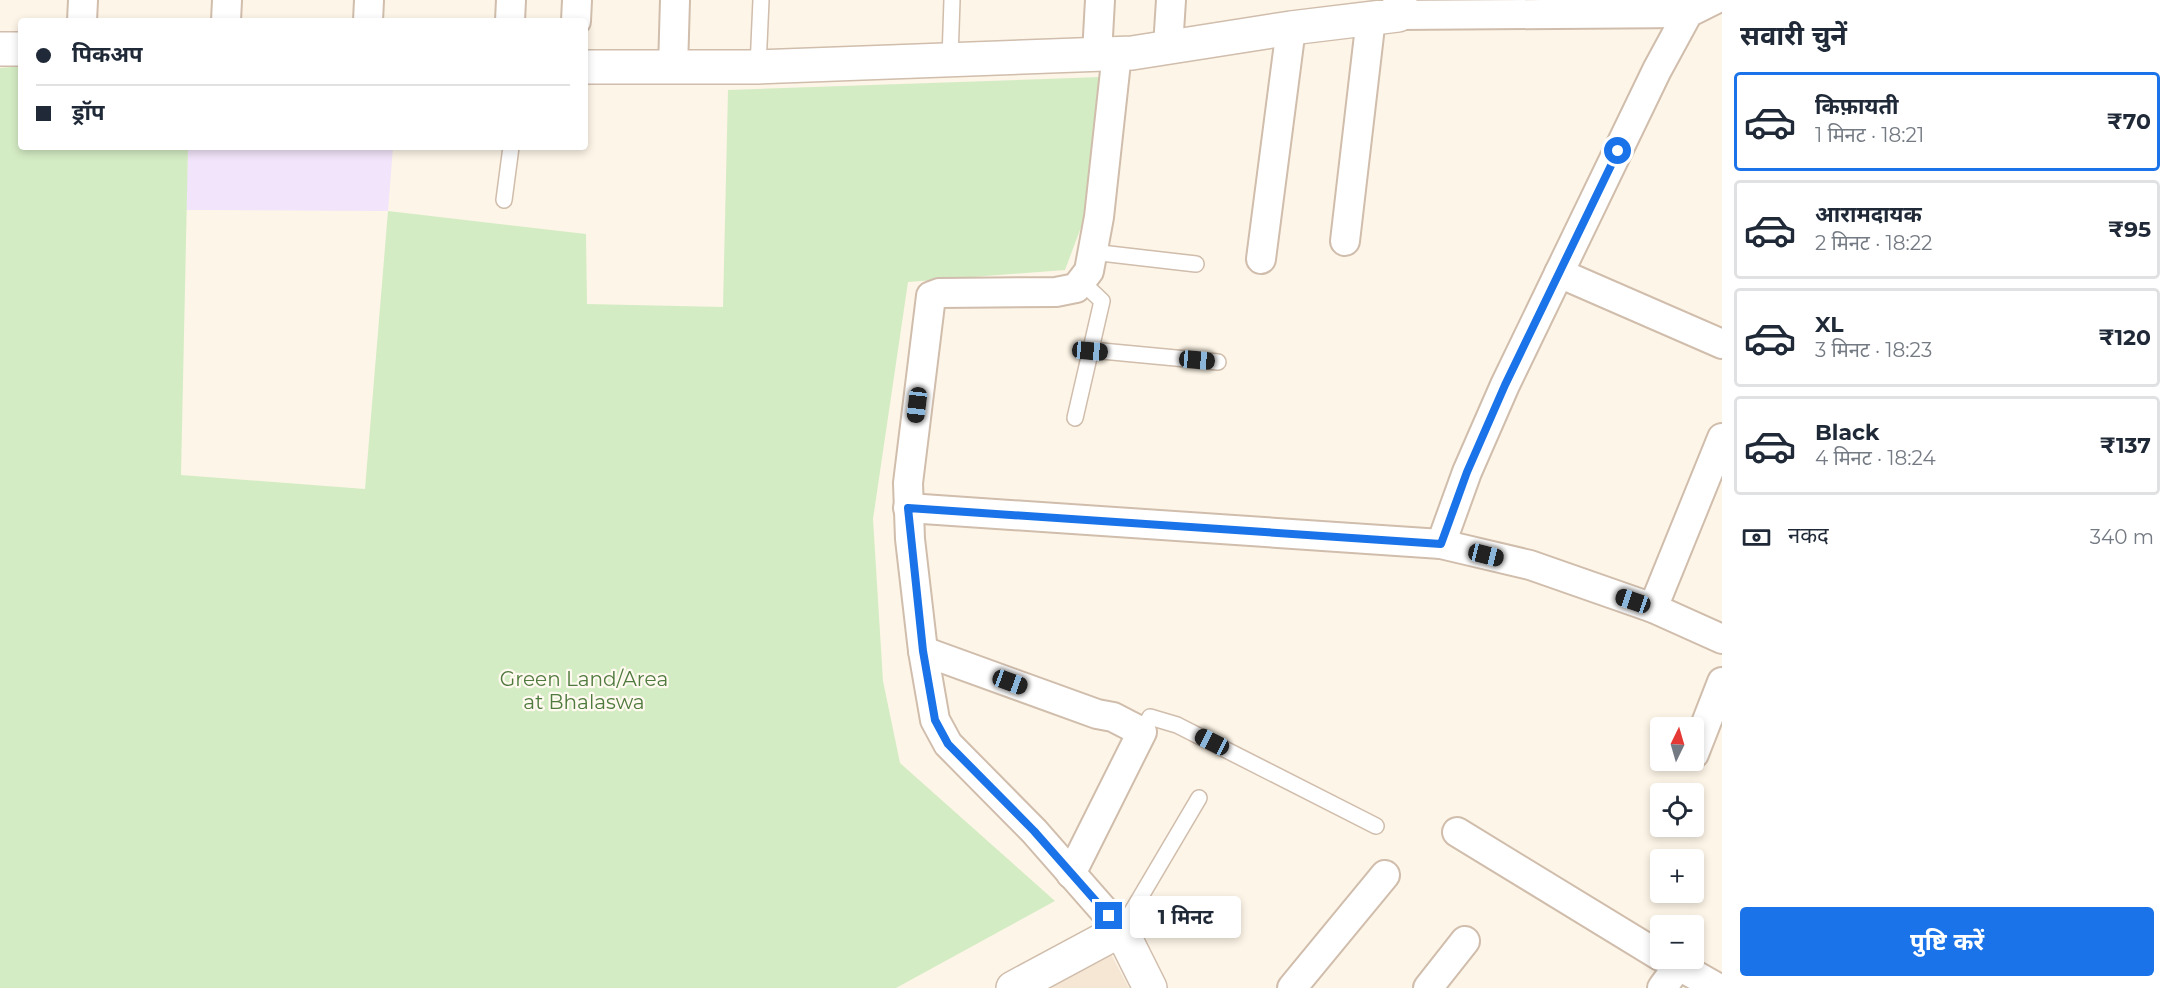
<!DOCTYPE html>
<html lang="hi">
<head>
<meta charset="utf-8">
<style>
  body { margin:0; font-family:Montserrat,"Noto Sans Devanagari",sans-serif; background:#f2f2f3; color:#1f2937; height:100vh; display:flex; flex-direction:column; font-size:22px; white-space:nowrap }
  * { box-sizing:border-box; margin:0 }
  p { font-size:20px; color:#747a83 }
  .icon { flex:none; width:33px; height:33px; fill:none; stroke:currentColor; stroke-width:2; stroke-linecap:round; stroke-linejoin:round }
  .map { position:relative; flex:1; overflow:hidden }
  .panel { display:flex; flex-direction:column; background:#fff; width:450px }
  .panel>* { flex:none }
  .top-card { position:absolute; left:18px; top:18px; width:570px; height:132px; border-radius:6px; box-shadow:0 3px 9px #0003; display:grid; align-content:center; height:132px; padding:0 18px; background:#fff }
  .needle { width:39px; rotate:5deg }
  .controls { position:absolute; left:1650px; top:717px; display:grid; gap:12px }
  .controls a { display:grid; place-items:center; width:54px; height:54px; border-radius:6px; background:#fff; box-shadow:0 3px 9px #0003; font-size:30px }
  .end { position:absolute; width:27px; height:27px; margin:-14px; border:8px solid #1a73e8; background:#fff; box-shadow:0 0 0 3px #fff }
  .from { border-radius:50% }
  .bubble { position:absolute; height:42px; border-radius:6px; background:#fff; box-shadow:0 3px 9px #0003; font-size:20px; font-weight:700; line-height:42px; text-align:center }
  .car { position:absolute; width:18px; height:36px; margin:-18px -9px; border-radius:8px; box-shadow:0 0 4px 2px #0007; background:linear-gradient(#222 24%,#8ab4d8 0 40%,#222 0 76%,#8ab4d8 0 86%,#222 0) }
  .top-card b { display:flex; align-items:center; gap:21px; height:57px; font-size:22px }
  .top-card b+b { border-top:2px solid #e0e1e3 }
  .top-card i { width:15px; height:15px; background:#1f2937 }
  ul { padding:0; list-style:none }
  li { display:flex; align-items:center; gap:18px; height:99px; margin:0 12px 9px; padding:0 6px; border:3px solid #e0e1e3; border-radius:6px }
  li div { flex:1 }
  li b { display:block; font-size:22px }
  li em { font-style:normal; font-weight:700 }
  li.selected { border-color:#1a73e8 }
  li>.icon { width:54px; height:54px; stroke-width:1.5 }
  h2 { padding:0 18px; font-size:27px; line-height:72px }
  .pay { display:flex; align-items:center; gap:15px; height:66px; padding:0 18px; font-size:22px }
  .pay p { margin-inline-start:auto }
  .primary-button { display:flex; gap:12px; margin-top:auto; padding:12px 18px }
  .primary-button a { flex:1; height:69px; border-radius:6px; background:#1a73e8; color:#fff; font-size:24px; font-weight:700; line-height:69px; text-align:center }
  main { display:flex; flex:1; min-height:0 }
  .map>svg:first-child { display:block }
  .residential { fill:#f6e7d5 }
  .education { fill:#f2e4fa }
  .green { fill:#d4ecc4 }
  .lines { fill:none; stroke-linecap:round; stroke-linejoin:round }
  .service-casing { stroke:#d0bdac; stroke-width:18 }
  .minor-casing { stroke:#d0bdac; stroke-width:32 }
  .tertiary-casing { stroke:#d0bdac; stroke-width:36 }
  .service { stroke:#fff; stroke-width:15 }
  .minor { stroke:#fff; stroke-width:28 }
  .tertiary { stroke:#fff; stroke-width:33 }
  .route { stroke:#1a73e8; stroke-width:8 }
  .labels { text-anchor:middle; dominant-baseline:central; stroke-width:4.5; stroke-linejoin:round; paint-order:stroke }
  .park-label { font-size:20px; fill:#4f7a3e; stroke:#fff9ef }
</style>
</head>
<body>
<main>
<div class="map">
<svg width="1722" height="988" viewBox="0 0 1722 988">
  <rect width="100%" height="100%" fill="#fdf5e7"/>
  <polygon class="residential" points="1111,954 1129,988 1047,988"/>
  <polygon class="education" points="188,147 393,147 388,211 186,210"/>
  <polygon class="green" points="21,66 21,147 188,147 181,475 365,489 388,211 586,234 587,304 723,307 728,90 1101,77 1086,214 1065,270 908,282 873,519 883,681 900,763 1055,901 896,988 0,988 0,68"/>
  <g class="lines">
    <g class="service-casing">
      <g id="service">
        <polyline points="950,59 952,0"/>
        <polyline points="758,67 761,0"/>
        <polyline points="504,200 511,147"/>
        <polyline points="1092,252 1196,264"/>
        <polyline points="1091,350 1218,362"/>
        <polyline points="1075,418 1102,301 1081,281"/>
        <polyline points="1142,732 1150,717 1177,725 1376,826"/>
        <polyline points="1121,930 1199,798"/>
      </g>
    </g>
    <g class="minor-casing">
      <g id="minor">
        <polyline points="1398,15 1688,13"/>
        <polyline points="82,21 83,0"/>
        <polyline points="226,21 227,0"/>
        <polyline points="368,21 369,0"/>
        <polyline points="510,21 511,0"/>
        <polyline points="576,21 577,0"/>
        <polyline points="1168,47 1171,0"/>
        <polyline points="1117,53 1099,217 1089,271 1076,288 1056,292 939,293 931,296 908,483 910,539 923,651 935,720 948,744 1034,831 1121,930"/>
        <polyline points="1097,54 1100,0"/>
        <polyline points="673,68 675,0"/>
        <polyline points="1345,241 1371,18"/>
        <polyline points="1261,259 1291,28"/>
        <polyline points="1559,273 1722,344"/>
        <polyline points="908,508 1441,544 1530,565 1653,608 1722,639"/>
        <polyline points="1441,544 1467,472 1505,385 1657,70 1688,13 1714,0"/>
        <polyline points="1653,608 1722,438"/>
        <polyline points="923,651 1097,714 1113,717 1142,732 1071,874"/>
        <polyline points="1694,754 1722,682"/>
        <polyline points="1457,832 1660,956"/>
        <polyline points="1665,958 1718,988"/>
        <polyline points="1292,988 1385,875"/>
        <polyline points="1428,988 1465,941"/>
        <polyline points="1662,988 1678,966"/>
      </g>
    </g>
    <g class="tertiary-casing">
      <g id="tertiary">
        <polyline points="0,49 21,49"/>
        <polyline points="585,67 758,67 1132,53 1291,28 1398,15 1400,0"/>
        <polyline points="1013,988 1121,930 1150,988"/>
      </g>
    </g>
    <use href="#service" class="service"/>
    <use href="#minor" class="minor"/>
    <use href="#tertiary" class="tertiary"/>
  </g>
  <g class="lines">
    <polyline class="route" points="1109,916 1034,831 948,744 935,720 923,651 908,508 1441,544 1467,472 1505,385 1618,151"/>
  </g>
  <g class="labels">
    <g class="park-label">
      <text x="584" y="679">Green Land/Area<tspan x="584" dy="23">at Bhalaswa</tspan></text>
    </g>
  </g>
</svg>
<div class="controls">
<a><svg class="needle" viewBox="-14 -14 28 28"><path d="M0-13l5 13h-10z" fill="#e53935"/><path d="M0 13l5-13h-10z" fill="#747a83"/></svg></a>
<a><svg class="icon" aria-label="locate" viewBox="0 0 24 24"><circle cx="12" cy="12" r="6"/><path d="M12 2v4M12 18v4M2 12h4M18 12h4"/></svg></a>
<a>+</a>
<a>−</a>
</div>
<i class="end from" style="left:1618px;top:151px"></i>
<i class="end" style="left:1109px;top:916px"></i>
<div class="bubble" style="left:1130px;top:896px;width:111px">1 मिनट</div>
<i class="car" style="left:1090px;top:351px;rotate:95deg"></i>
<i class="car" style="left:1197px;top:360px;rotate:95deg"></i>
<i class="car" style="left:917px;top:405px;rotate:187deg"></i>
<i class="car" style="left:1486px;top:555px;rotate:104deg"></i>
<i class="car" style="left:1633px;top:601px;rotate:289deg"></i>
<i class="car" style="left:1010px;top:682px;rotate:110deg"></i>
<i class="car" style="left:1212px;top:742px;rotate:297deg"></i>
<div class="top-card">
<b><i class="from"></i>पिकअप</b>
<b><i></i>ड्रॉप</b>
</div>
</div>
<section class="panel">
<h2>सवारी चुनें</h2>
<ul>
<li class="selected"><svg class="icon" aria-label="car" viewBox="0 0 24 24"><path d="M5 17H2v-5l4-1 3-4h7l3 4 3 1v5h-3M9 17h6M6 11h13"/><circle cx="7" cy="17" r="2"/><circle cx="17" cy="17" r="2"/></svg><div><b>किफ़ायती</b><p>1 मिनट · 18:21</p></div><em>₹70</em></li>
<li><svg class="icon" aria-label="car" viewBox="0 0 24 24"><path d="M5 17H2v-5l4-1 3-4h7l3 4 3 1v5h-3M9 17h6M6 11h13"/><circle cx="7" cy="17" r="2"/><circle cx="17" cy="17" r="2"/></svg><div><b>आरामदायक</b><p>2 मिनट · 18:22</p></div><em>₹95</em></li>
<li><svg class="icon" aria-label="car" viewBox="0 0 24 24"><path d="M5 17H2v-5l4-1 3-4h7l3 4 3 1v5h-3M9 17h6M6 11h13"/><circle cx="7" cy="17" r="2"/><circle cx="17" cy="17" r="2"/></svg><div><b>XL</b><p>3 मिनट · 18:23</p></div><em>₹120</em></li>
<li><svg class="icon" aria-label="car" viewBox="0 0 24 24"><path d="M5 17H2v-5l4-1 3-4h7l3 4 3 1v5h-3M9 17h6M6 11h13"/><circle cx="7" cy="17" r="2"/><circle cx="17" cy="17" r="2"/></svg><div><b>Black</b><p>4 मिनट · 18:24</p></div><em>₹137</em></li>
</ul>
<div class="pay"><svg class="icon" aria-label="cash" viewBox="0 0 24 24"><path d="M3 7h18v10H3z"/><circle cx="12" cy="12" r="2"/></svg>नकद<p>340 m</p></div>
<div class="primary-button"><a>पुष्टि करें</a></div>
</section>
</main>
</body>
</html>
